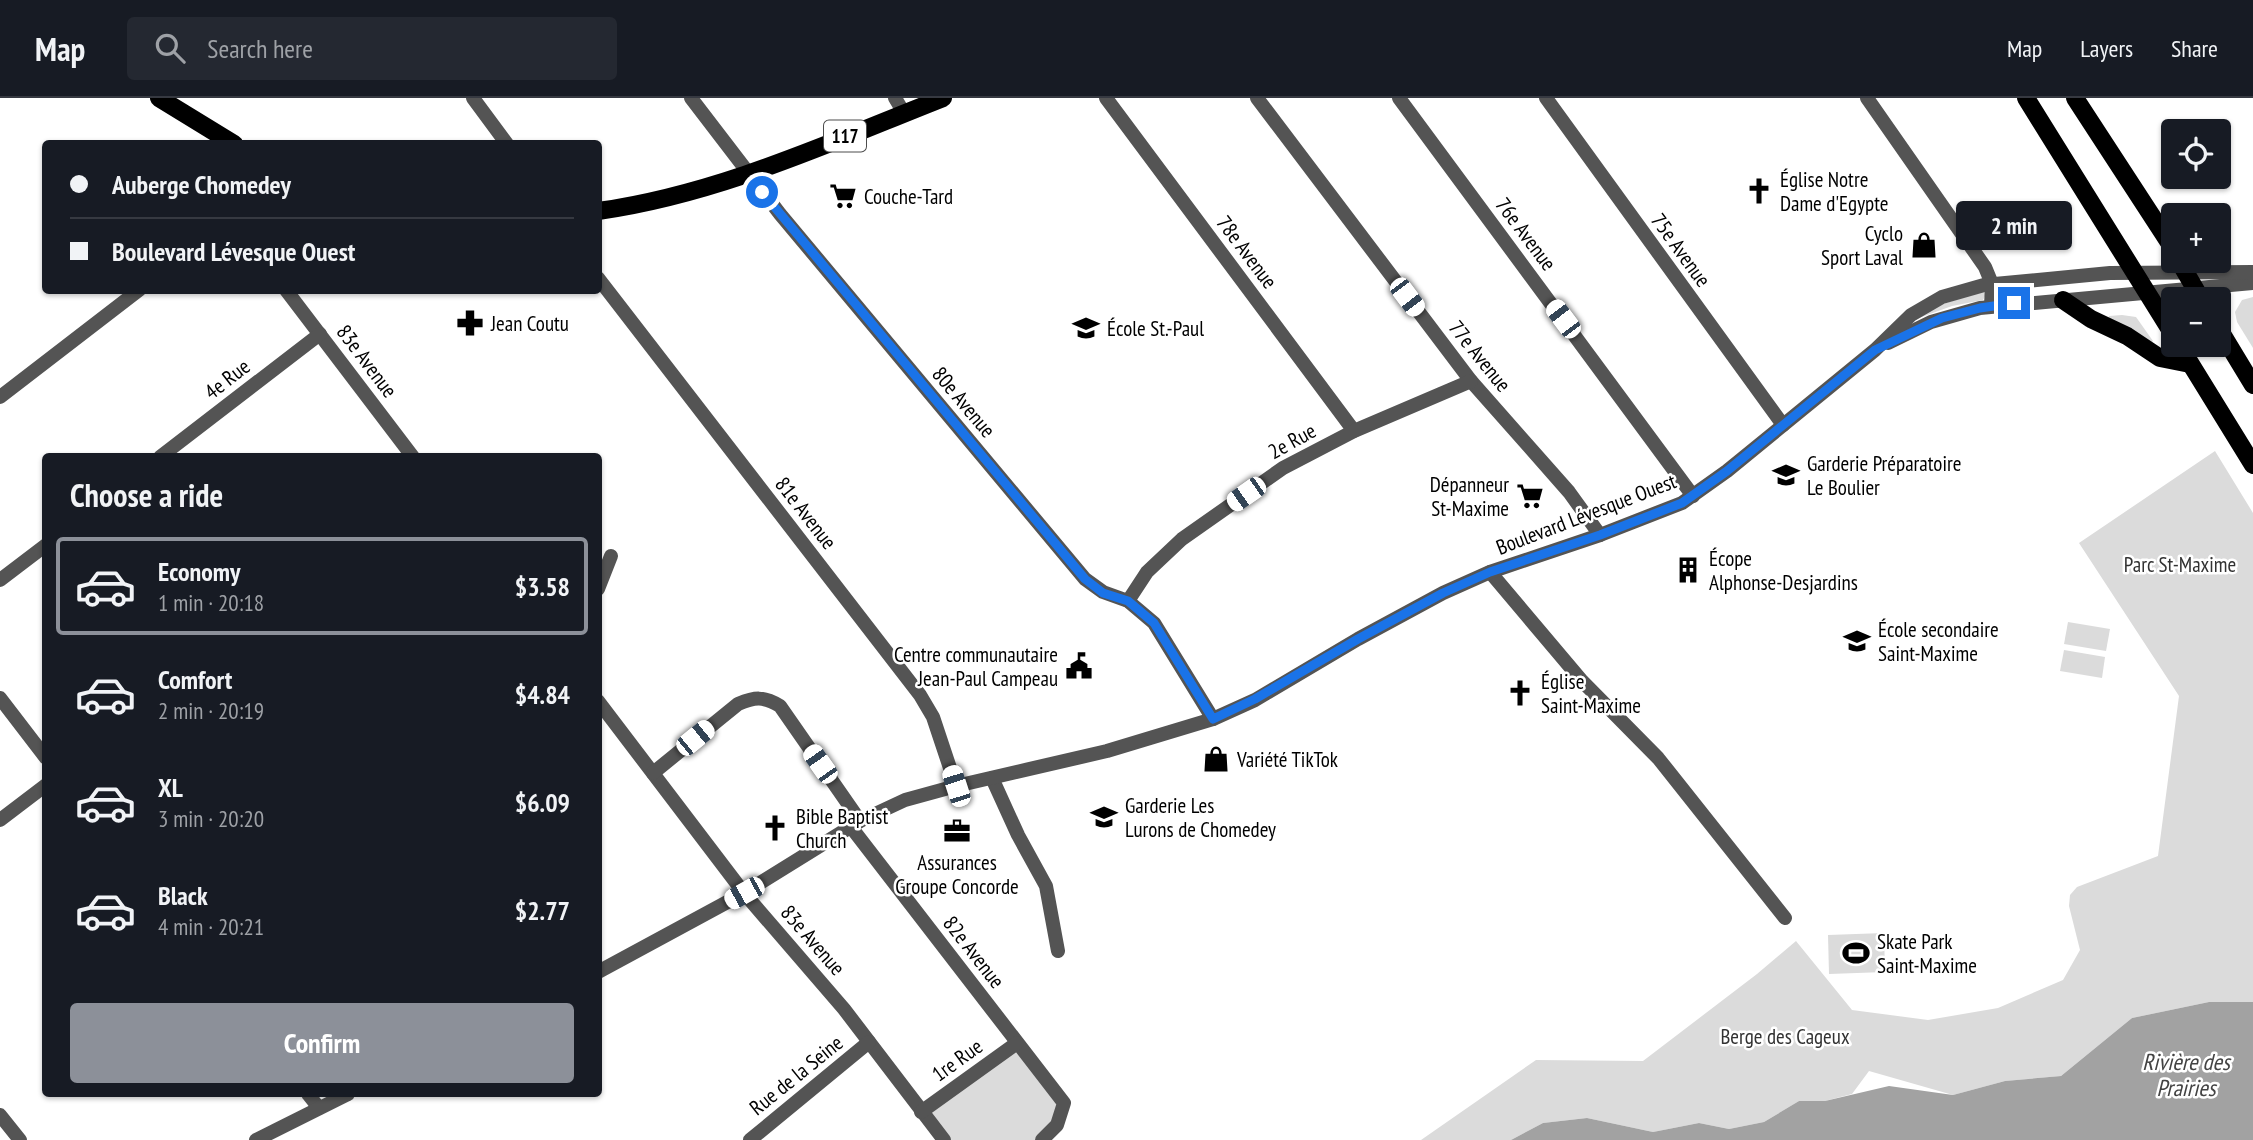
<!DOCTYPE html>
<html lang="en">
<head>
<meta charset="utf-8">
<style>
  body { margin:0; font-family:"PT Sans Narrow",sans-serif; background:#242831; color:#f1f3f6; height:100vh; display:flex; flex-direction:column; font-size:26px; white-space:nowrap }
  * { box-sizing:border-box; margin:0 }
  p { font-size:23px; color:#9ea1a6 }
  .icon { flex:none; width:38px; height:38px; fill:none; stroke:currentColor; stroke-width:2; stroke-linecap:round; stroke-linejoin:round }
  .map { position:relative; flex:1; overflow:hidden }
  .side { position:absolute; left:42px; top:355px; width:560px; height:644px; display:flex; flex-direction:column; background:#171b24; border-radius:7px; box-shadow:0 2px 5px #0004 }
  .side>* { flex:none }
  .hud { position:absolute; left:42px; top:42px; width:560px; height:154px; border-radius:7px; box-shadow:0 2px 5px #0004; display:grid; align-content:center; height:154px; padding:0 28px; background:#171b24 }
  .tools { position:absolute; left:2161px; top:21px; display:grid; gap:14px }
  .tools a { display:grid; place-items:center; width:70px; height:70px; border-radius:7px; background:#171b24; box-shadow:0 2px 5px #0004; font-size:35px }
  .end { position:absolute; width:32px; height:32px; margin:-16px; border:9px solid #1a73e8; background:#fff; box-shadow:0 0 0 4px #fff }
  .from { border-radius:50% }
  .bubble { position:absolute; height:49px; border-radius:7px; background:#171b24; box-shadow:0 2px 5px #0004; font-size:23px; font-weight:600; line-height:49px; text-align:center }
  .car { position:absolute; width:21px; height:42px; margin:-21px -10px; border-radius:9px; box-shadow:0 0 5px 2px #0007; background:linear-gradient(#fff 24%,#345 0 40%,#fff 0 76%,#345 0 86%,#fff 0) }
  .hud b { display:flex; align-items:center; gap:24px; height:66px; font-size:26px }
  .hud b+b { border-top:2px solid #363941 }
  .hud i { width:18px; height:18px; background:#f1f3f6 }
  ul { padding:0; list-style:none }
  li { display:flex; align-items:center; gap:21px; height:98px; margin:0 14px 10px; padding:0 14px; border:4px solid transparent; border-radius:7px }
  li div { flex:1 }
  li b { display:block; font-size:26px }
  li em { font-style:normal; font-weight:600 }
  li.selected { border-color:#8c9099 }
  li>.icon { width:63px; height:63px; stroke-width:1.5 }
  h2 { padding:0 28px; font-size:32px; line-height:84px }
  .button { display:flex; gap:14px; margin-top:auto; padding:14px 28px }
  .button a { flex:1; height:80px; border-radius:7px; background:#8c9099; color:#fff; font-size:28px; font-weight:600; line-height:80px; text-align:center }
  header { display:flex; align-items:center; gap:42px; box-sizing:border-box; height:98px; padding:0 35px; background:#171b24; border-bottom:2px solid #363941 }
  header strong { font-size:33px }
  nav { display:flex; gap:38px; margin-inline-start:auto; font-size:24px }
  .search { width:490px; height:63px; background:#242831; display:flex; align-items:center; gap:18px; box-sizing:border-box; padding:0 24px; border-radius:7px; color:#9ea1a6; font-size:26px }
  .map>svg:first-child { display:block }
  .green { fill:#dbdbdb }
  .water { fill:#a2a2a2 }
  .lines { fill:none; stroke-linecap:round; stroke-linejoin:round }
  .minor { stroke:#545454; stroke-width:14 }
  .tertiary { stroke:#545454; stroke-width:14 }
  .primary { stroke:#000; stroke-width:18 }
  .route { stroke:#1a73e8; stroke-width:9 }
  .labels { text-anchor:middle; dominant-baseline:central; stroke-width:5; stroke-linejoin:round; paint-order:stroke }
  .shield { fill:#fff; stroke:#4c4c4c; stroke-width:2 }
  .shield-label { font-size:19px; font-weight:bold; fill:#000 }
  .poi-label { font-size:21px; fill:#000; stroke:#fff; text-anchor:start }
  .street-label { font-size:21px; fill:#000; stroke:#fff }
  .park-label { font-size:21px; fill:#323232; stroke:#fff }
  .water-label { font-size:23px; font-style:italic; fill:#434343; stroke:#fff }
</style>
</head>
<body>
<header>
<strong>Map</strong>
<div class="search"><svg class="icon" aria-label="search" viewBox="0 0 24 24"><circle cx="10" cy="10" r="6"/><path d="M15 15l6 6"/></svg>Search here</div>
<nav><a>Map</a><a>Layers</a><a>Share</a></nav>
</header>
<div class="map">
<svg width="2253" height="1042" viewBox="0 0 2253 1042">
  <rect width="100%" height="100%" fill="#fff"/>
  <g class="green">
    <polygon points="1984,192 1986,196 1983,202 1952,208 1916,221 1926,212"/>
    <polygon points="2253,199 2253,250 2237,224 2235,214 2242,202"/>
    <polygon points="2122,217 2136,219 2153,243 2149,247 2107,224 2109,218"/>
    <polygon points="2215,353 2253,415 2253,904 2209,904 2132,920 2061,978 2005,983 1953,997 1869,973 1852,996 1825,1003 1799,1003 1764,1024 1729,1031 1699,1025 1653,1034 1587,1020 1543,1025 1511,1042 1421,1042 1536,962 1643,963 1757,876 1796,843 1852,912 1928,922 1998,910 2063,882 2080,852 2069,808 2070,797 2077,789 2158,758 2179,598 2079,445"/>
    <polygon points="2068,524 2110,531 2106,553 2064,546"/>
    <polygon points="2064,552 2105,559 2102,580 2060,573"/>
    <polygon points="1884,835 1885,874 1829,876 1828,837"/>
    <polygon points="1017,945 1064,1005 1042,1042 944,1042 921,1014"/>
  </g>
  <polygon class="water" points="2209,904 2253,904 2253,1042 1511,1042 1543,1025 1587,1020 1653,1034 1699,1025 1729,1031 1764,1024 1799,1003 1825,1003 1889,988 1953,997 2005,983 2061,978 2132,920"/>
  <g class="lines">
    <g class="minor">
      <polyline points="473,0 507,46"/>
      <polyline points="691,0 780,116 1085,481 1103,494 1128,503 1154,525 1213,621"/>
      <polyline points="895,0 904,15"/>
      <polyline points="1106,0 1354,333"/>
      <polyline points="1257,0 1471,283 1569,394 1600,437"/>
      <polyline points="1399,0 1693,398"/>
      <polyline points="1546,0 1783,327"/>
      <polyline points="1867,0 1985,169 1992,186 1991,208"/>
      <polyline points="598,180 920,597 933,619 956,688"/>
      <polyline points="286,192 413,359"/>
      <polyline points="160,359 320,236"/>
      <polyline points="1490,474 1582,583 1658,660 1785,820"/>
      <polyline points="0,482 46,447"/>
      <polyline points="598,491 611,458"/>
      <polyline points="1128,503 1147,474 1182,441 1283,370 1354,333 1471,283"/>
      <polyline points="0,600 46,660"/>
      <polyline points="598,603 744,795 844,911 944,1042"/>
      <path d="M653,675L738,606C755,599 763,598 780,608L860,723"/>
      <polyline points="992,680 1018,737 1046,788 1058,853"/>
      <polyline points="0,722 46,687"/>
      <polyline points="851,729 1064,1005 1057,1027 1042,1042"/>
      <polyline points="308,996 319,1010"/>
      <polyline points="921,1014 1017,945"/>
      <polyline points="0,1017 20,1042"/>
      <polyline points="750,1042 869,944"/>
    </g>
    <g class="tertiary">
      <polyline points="1888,245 1931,224 1980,210 2253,185"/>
      <polyline points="0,299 139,192"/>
      <polyline points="598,874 744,795 860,723 905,702 956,688 1107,653 1213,621 1255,602 1358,541 1443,495 1490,474 1600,437 1682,405 1727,373 1875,252 1911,217 1942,199 1984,187 2110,175 2253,174"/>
      <polyline points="256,1042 348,996"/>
    </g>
    <g class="primary">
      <polyline points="159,0 234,46"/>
      <polyline points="2026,0 2174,238"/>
      <polyline points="2075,0 2174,152"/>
      <path d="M598,113C719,96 831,44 943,0"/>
      <polyline points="2179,163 2201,201"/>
      <polyline points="2063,202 2091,221 2127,238 2160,260 2190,266"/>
      <polyline points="2219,231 2253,287"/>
      <polyline points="2179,247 2253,367"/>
    </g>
  </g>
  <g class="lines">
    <polyline class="route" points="762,94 1085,481 1103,495 1128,503 1154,525 1213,621 1255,601 1358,541 1443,495 1490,474 1600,437 1682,405 1727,373 1875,252 1942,220 1980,210 2014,205"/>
  </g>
  <defs>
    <g id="church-bare" transform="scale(2.1)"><path d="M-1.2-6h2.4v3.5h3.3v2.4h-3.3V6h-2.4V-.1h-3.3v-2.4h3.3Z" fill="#000" stroke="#fff" stroke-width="2.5" paint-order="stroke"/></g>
    <g id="supermarket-bare" transform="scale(2.1)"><path d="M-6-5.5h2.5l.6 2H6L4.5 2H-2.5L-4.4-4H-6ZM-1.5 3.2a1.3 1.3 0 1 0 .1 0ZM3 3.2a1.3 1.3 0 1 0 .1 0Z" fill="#000" stroke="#fff" stroke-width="2.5" paint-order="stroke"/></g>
    <g id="shop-bare" transform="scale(2.1)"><path d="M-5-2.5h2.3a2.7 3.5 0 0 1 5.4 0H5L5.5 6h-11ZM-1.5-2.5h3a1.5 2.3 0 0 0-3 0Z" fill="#000" stroke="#fff" stroke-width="2.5" paint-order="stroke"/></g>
    <g id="pharmacy-bare" transform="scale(2.1)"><path d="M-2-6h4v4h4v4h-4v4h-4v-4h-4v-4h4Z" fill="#000" stroke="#fff" stroke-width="2.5" paint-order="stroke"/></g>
    <g id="school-bare" transform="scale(2.1)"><path d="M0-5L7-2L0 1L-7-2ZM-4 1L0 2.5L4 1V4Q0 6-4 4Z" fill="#000" stroke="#fff" stroke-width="2.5" paint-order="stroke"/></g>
    <g id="building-bare" transform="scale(2.1)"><path d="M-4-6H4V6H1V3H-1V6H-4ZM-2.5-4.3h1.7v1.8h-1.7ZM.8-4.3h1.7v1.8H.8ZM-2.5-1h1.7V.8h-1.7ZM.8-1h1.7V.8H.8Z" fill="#000" stroke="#fff" stroke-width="2.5" paint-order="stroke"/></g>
    <g id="civic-bare" transform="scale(2.1)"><path d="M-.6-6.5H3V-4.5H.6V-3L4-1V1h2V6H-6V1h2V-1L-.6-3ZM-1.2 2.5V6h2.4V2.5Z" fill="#000" stroke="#fff" stroke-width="2.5" paint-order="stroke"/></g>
    <g id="office-bare" transform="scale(2.1)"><path d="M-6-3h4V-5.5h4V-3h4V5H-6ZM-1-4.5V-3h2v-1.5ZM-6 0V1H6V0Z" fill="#000" stroke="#fff" stroke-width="2.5" paint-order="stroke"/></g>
    <g id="stadium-bare" transform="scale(2.1)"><path d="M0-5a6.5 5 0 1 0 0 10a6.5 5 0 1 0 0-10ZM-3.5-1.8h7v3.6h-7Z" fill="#000" stroke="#fff" stroke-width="2.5" paint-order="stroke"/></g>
  </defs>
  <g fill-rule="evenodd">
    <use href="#church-bare" x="1759" y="93"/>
    <use href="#supermarket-bare" x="843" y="98"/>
    <use href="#shop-bare" x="1924" y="147"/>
    <use href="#pharmacy-bare" x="470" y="225"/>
    <use href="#school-bare" x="1086" y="230"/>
    <use href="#school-bare" x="1786" y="377"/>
    <use href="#supermarket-bare" x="1530" y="398"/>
    <use href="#building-bare" x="1688" y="472"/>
    <use href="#school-bare" x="1857" y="543"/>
    <use href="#civic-bare" x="1079" y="568"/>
    <use href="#church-bare" x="1520" y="595"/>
    <use href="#shop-bare" x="1216" y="661"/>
    <use href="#school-bare" x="1104" y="719"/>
    <use href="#church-bare" x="775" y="730"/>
    <use href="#office-bare" x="957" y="733"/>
    <use href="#stadium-bare" x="1856" y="855"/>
  </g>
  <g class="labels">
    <rect class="shield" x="824" y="22.5" width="42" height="31" rx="5"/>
    <g class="shield-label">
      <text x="845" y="38">117</text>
    </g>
    <g class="poi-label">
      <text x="1780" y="81">Église Notre<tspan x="1780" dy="24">Dame d'Egypte</tspan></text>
      <text x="864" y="98">Couche-Tard</text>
      <text x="1903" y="135" text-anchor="end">Cyclo<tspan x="1903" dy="24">Sport Laval</tspan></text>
      <text x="491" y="225">Jean Coutu</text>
      <text x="1107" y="230">École St.-Paul</text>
      <text x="1807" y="365">Garderie Préparatoire<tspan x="1807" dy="24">Le Boulier</tspan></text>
      <text x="1509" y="386" text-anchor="end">Dépanneur<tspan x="1509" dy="24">St-Maxime</tspan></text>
      <text x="1709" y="460">Écope<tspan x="1709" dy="24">Alphonse-Desjardins</tspan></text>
      <text x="1878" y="531">École secondaire<tspan x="1878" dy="24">Saint-Maxime</tspan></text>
      <text x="1058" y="556" text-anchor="end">Centre communautaire<tspan x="1058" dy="24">Jean-Paul Campeau</tspan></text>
      <text x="1541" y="583">Église<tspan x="1541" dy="24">Saint-Maxime</tspan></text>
      <text x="1237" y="661">Variété TikTok</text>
      <text x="1125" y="707">Garderie Les<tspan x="1125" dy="24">Lurons de Chomedey</tspan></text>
      <text x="796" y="718">Bible Baptist<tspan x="796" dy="24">Church</tspan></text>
      <text x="957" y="764" text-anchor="middle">Assurances<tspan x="957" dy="24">Groupe Concorde</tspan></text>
      <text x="1877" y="843">Skate Park<tspan x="1877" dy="24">Saint-Maxime</tspan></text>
    </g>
    <g class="street-label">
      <text transform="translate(1526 136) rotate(53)">76e Avenue</text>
      <text transform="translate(1681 152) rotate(54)">75e Avenue</text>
      <text transform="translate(1247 154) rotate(53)">78e Avenue</text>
      <text transform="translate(1480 258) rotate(51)">77e Avenue</text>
      <text transform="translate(367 263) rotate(53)">83e Avenue</text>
      <text transform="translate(227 281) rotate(-38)">4e Rue</text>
      <text transform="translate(964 304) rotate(50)">80e Avenue</text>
      <text transform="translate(1292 343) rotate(-29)">2e Rue</text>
      <text transform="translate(806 415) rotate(52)">81e Avenue</text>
      <text transform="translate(1586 416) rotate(-21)">Boulevard Lévesque Ouest</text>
      <text transform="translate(813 842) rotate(49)">83e Avenue</text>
      <text transform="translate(974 854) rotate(52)">82e Avenue</text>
      <text transform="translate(957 962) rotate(-36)">1re Rue</text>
      <text transform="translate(796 977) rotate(-39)">Rue de la Seine</text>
    </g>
    <g class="park-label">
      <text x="2180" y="466">Parc St-Maxime</text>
      <text x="1785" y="938">Berge des Cageux</text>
    </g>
    <g class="water-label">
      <text x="2186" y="963">Rivière des<tspan x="2186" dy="26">Prairies</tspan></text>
    </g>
  </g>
</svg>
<div class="tools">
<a><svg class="icon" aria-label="locate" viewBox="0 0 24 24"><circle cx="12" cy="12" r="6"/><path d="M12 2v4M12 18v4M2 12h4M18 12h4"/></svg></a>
<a>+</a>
<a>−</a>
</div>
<i class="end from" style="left:762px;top:94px"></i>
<i class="end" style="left:2014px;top:205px"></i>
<div class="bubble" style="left:1956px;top:103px;width:116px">2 min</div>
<i class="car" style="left:1407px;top:199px;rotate:143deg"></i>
<i class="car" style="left:1563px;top:221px;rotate:323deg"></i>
<i class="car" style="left:1246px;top:396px;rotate:235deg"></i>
<i class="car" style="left:695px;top:640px;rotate:51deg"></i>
<i class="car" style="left:820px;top:666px;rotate:325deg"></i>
<i class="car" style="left:956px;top:688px;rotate:342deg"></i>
<i class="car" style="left:744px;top:795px;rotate:241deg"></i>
<div class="hud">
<b><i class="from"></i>Auberge Chomedey</b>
<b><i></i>Boulevard Lévesque Ouest</b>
</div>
<section class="side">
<h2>Choose a ride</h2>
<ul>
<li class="selected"><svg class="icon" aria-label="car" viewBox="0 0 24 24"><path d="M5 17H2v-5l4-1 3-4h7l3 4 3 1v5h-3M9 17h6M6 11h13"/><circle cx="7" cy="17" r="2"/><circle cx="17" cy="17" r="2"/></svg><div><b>Economy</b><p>1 min · 20:18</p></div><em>$3.58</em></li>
<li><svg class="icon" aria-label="car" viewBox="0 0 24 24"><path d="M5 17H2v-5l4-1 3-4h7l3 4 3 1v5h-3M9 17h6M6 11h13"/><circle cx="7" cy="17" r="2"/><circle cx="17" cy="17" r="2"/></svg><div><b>Comfort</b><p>2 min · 20:19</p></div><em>$4.84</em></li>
<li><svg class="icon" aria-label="car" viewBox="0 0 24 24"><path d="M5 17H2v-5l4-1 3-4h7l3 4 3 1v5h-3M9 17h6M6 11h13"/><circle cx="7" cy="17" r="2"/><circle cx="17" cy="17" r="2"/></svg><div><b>XL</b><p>3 min · 20:20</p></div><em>$6.09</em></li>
<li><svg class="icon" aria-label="car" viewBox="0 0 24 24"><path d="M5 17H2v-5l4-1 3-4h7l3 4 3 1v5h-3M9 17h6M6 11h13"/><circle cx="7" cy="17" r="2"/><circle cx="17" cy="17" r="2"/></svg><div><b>Black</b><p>4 min · 20:21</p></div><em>$2.77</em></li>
</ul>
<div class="button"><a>Confirm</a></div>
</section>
</div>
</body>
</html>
